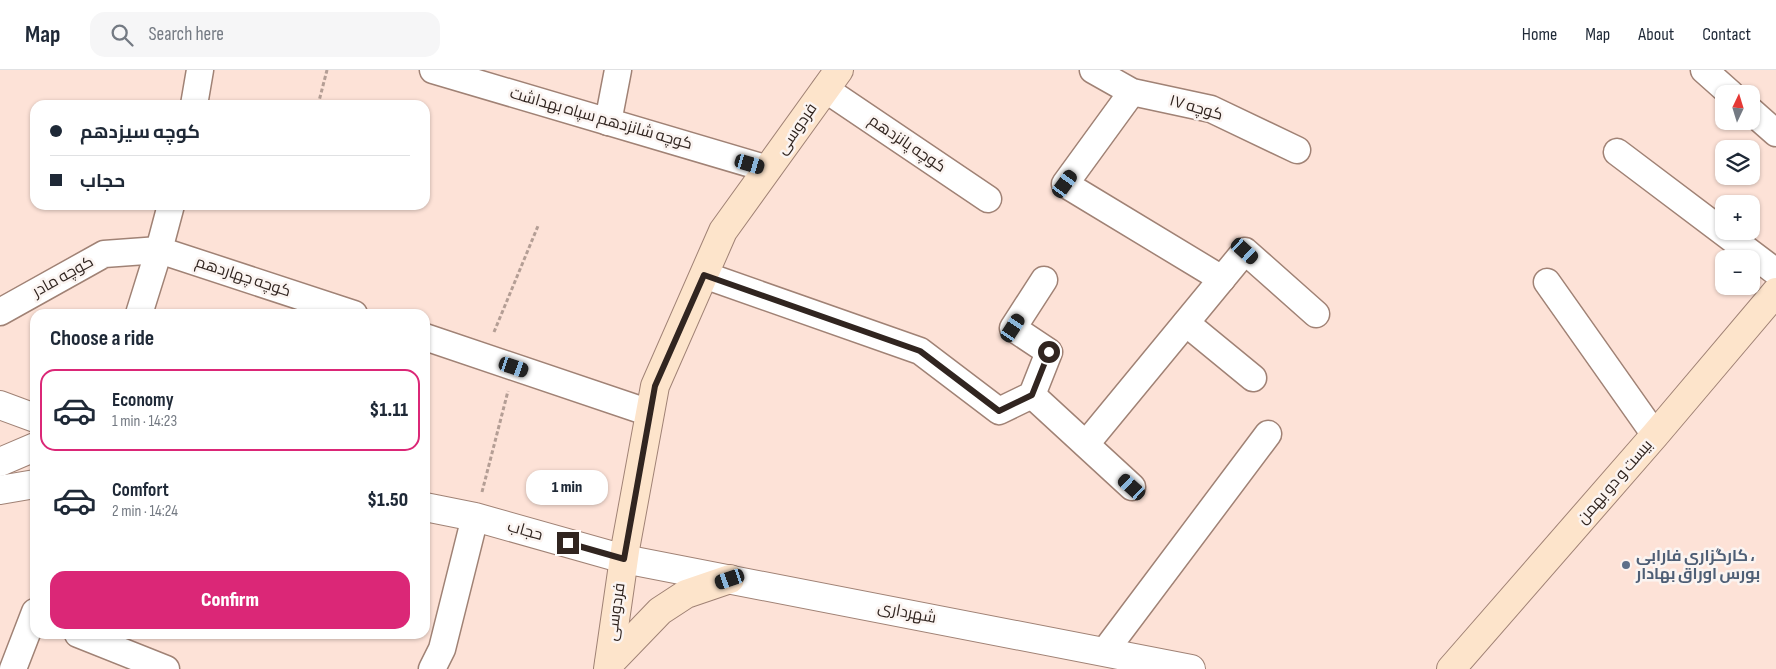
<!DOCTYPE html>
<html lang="en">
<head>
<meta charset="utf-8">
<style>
  body { margin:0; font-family:"Sofia Sans Condensed",Cairo,sans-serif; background:#f6f6f7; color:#1f2937; height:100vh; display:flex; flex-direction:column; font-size:19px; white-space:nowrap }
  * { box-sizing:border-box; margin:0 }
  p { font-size:16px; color:#747a83 }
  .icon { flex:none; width:28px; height:28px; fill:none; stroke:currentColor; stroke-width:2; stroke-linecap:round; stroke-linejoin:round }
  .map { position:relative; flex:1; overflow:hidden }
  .side { position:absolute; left:30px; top:239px; width:400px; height:330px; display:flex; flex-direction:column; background:#fff; border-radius:15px; box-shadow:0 1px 4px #0004 }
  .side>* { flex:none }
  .banner { position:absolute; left:30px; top:30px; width:400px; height:110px; border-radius:15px; box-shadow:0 1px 4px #0004; display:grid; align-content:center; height:110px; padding:0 20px; background:#fff }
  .needle { width:32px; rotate:4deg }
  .controls { position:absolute; left:1715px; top:15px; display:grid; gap:10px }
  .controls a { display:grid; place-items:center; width:45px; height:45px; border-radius:10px; background:#fff; box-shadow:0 1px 4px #0004; font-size:25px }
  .end { position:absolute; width:22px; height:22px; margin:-11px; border:6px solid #312520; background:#fff; box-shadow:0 0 0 2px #fff }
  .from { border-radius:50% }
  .bubble { position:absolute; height:35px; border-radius:15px; background:#fff; box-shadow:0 1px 4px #0004; font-size:16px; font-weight:800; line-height:35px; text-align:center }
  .car { position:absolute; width:15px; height:30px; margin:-15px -8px; border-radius:6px; box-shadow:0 0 4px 1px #0007; background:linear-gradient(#222 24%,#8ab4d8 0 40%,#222 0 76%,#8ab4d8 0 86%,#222 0) }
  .banner b { display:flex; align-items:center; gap:18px; height:48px; font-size:19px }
  .banner b+b { border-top:1px solid #e0e1e3 }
  .banner i { width:12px; height:12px; background:#1f2937 }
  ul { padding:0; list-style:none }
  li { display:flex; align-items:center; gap:15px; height:82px; margin:0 10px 8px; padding:0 10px; border:2px solid transparent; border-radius:15px }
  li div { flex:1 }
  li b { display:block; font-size:19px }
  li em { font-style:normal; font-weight:800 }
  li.selected { border-color:#db2777 }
  li>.icon { width:45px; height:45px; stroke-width:1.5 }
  h2 { padding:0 20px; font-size:22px; line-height:60px }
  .button { display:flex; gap:10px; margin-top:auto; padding:10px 20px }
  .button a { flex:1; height:58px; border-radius:15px; background:#db2777; color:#fff; font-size:20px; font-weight:800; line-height:58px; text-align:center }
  header { display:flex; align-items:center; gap:30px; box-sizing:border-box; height:70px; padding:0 25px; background:#fff; border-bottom:1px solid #e0e1e3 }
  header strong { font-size:24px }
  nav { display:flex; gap:28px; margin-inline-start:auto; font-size:18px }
  .search { width:350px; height:45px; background:#f6f6f7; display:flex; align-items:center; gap:12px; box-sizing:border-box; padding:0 18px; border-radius:15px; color:#747a83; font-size:19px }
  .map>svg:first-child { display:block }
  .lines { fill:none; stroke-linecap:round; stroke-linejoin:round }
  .minor-casing { stroke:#a08275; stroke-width:29 }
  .tertiary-casing { stroke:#a08275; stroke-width:30 }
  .secondary-casing { stroke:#a08275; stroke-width:30 }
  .path { stroke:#b49e95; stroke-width:3; stroke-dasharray:4 2.5; stroke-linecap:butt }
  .minor { stroke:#fff; stroke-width:26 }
  .tertiary { stroke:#fff; stroke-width:28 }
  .secondary { stroke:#fde4cb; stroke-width:28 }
  .route { stroke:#312520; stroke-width:6 }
  .service-dot { fill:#5c6f8a; stroke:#fbf4f1; stroke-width:2 }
  .labels { text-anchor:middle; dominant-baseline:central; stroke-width:5; stroke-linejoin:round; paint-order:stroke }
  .street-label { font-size:16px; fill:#312520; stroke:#fbf4f1 }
  .service-label { font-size:16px; font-weight:bold; fill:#4e5e75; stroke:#fbf4f1; text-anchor:start }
</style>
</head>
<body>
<header>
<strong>Map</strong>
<div class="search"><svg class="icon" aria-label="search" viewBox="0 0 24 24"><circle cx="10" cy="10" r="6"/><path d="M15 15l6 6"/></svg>Search here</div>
<nav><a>Home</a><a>Map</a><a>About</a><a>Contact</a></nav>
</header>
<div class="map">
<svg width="1776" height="599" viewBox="0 0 1776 599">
  <rect width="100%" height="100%" fill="#fde2d7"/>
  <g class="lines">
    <g class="minor-casing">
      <g id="minor">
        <polyline points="433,0 768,99"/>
        <polyline points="1093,0 1132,22 1211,39 1297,80"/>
        <polyline points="1704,0 1731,24"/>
        <polyline points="825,19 988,129"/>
        <polyline points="1132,22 1065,114 1222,209"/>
        <polyline points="194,35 200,0"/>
        <polyline points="1751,41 1776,63"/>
        <polyline points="608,52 618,0"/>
        <polyline points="1617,82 1776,202"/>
        <polyline points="704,205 920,281 999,341 1032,325 1049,282 1013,258 1044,210"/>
        <polyline points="1547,212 1655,365"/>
        <polyline points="0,242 104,184 159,180 354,244"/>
        <polyline points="139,244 159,180 171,135"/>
        <polyline points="1186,253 1253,308"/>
        <polyline points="425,267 650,343"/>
        <polyline points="1032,325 1132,417"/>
        <polyline points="1086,374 1245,181 1316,244"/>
        <polyline points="78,564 166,599"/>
        <polyline points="1105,581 1268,364"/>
        <polyline points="13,599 35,542"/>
        <polyline points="432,599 442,579 475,447"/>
      </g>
    </g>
    <g class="tertiary-casing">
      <g id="tertiary">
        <polyline points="0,335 35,348"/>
        <polyline points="0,392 35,377"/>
        <polyline points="0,420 35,414"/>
        <polyline points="425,437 475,447 624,489 1191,599"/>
      </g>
    </g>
    <g class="secondary-casing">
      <g id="secondary">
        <polyline points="609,594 660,541 686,524 730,509"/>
        <polyline points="608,599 626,474 655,316 723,161 839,0"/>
        <polyline points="1451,599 1655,365 1776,222"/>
      </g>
    </g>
    <g class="path">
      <polyline points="318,35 327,0"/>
      <polyline points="494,262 538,156"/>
      <polyline points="482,422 508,321"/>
    </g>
    <use href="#minor" class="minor"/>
    <use href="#tertiary" class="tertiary"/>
    <use href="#secondary" class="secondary"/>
  </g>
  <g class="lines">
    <polyline class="route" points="568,473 624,489 655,316 704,205 920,281 999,341 1032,325 1049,282"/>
  </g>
  <circle class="service-dot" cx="1626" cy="495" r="5"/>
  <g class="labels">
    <g class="street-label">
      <text transform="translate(1196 38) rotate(16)">۱۷ کوچه</text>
      <text transform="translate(601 49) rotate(16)">کوچه شانزدهم سپاه بهداشت</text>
      <text transform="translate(797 59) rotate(-55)">فردوسی</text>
      <text transform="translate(907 74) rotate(34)">کوچه پانزدهم</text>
      <text transform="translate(63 207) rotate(-29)">کوچه مادر</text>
      <text transform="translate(243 207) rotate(18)">کوچه چهاردهم</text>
      <text transform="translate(1615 412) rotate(-49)">بیست و دو بهمن</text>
      <text transform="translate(525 461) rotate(16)">حجاب</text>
      <text transform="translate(616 542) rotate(-82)">فردوسی</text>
      <text transform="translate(907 543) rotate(11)">شهرداری</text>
    </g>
    <g class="service-label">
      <text x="1636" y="486">کارگزاری فارابی ،<tspan x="1636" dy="18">بورس اوراق بهادار</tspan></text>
    </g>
  </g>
</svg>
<div class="controls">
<a><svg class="needle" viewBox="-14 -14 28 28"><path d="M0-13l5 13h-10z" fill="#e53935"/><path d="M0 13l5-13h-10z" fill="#747a83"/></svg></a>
<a><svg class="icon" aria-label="layers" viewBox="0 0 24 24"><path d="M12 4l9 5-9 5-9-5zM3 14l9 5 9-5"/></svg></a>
<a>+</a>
<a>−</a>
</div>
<i class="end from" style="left:1049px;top:282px"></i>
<i class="end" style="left:568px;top:473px"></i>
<div class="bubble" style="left:526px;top:400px;width:82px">1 min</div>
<i class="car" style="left:750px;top:94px;rotate:106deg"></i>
<i class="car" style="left:1065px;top:114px;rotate:36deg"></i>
<i class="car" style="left:1245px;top:181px;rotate:132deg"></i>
<i class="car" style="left:1013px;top:258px;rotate:33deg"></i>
<i class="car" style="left:514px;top:297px;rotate:109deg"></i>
<i class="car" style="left:1132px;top:417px;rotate:312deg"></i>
<i class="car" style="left:730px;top:509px;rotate:251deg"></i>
<div class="banner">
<b><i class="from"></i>کوچه سیزدهم</b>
<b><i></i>حجاب</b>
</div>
<section class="side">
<h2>Choose a ride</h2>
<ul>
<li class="selected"><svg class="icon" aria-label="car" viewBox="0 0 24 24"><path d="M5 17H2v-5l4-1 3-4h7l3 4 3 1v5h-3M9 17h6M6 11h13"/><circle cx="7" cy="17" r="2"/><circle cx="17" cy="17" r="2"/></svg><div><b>Economy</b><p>1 min · 14:23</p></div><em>$1.11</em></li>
<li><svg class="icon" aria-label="car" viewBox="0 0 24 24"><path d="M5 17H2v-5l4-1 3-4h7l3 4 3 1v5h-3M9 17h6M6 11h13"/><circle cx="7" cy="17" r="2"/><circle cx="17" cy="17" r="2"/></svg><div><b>Comfort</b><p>2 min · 14:24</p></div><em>$1.50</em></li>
</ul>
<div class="button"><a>Confirm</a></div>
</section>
</div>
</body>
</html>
